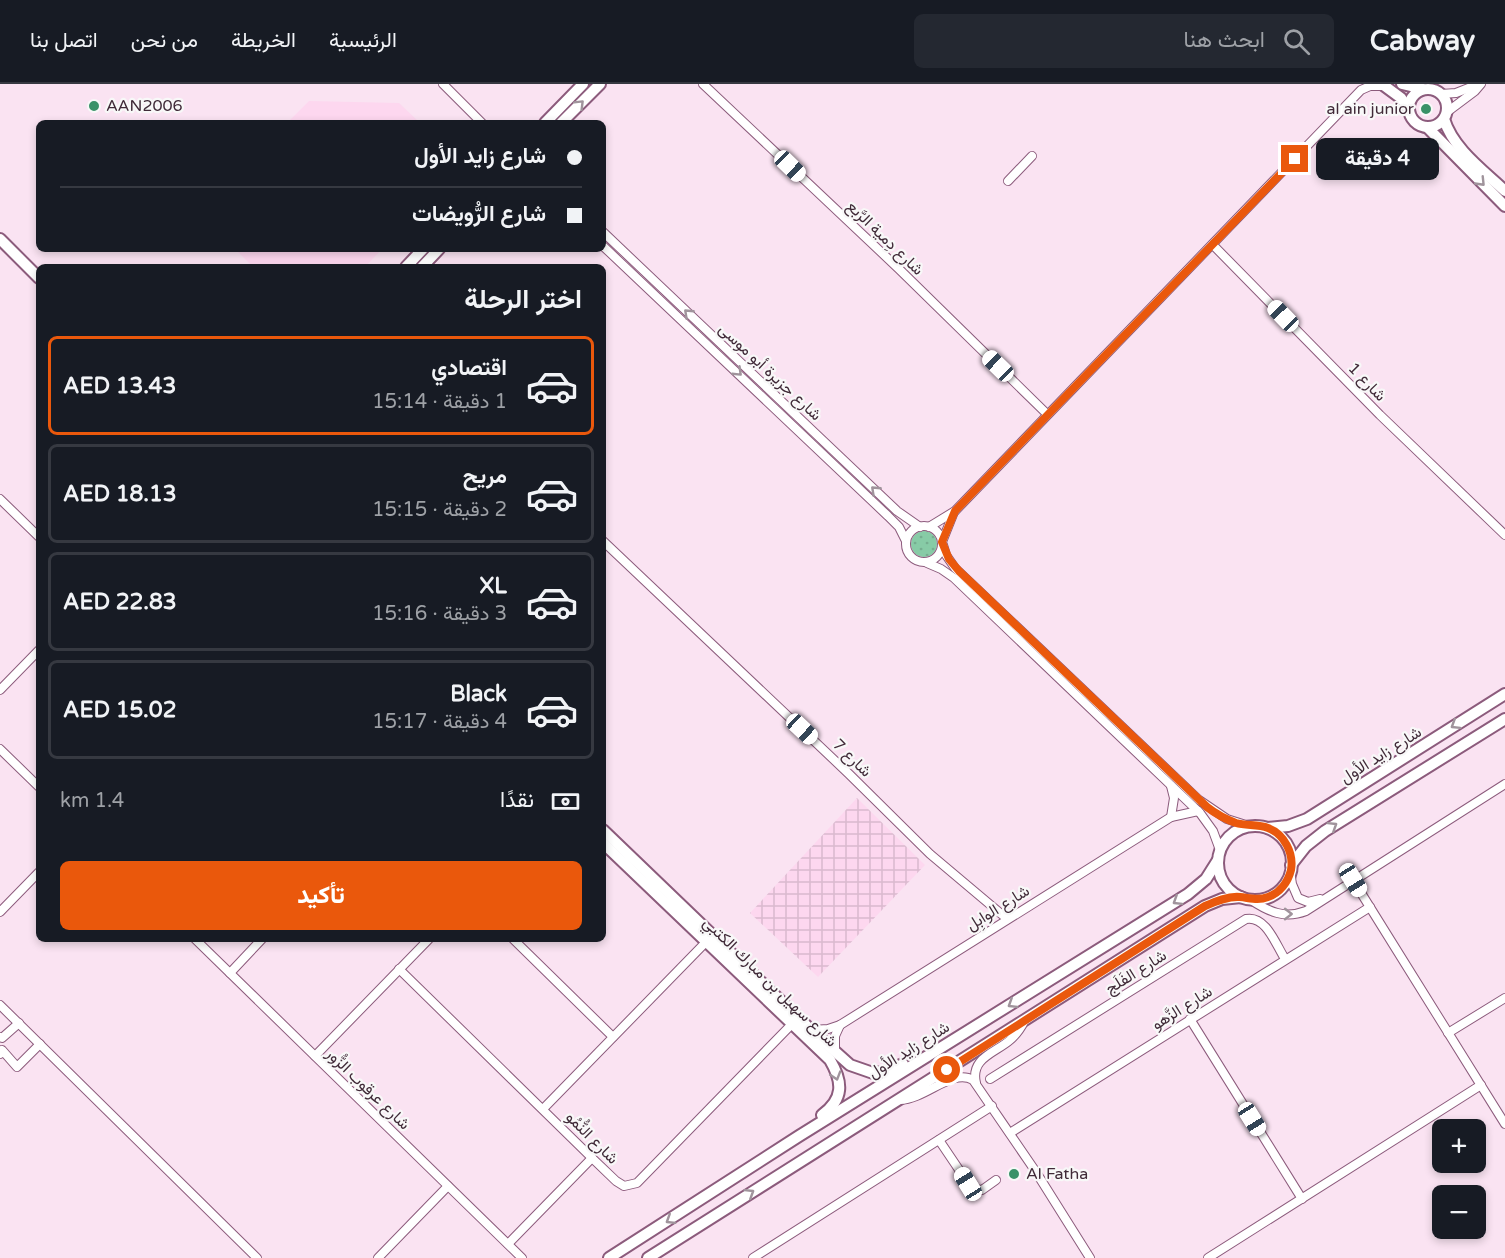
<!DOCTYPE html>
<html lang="ar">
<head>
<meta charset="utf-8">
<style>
  body { margin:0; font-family:"Varela Round",Vazirmatn,sans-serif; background:#242831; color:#f1f3f6; direction:rtl; height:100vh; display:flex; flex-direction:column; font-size:22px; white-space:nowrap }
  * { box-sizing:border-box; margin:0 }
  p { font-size:20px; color:#9ea1a6 }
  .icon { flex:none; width:33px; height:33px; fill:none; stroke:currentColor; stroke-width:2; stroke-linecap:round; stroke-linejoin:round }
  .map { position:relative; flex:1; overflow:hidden; direction:ltr }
  .drawer { position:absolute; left:36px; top:180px; width:570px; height:678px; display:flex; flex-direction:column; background:#171b24; border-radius:9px; box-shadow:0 3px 9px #0003; direction:rtl }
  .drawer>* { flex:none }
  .hud { position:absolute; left:36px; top:36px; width:570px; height:132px; border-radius:9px; box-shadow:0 3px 9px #0003; direction:rtl; display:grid; align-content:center; height:132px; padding:0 24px; background:#171b24 }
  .fabs { position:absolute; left:1432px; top:1035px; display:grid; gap:12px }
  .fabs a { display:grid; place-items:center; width:54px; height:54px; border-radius:9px; background:#171b24; box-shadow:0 3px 9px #0003; font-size:30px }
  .end { position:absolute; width:27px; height:27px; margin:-14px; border:8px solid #ea580c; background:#fff; box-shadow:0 0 0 3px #fff }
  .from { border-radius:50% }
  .bubble { position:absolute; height:42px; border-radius:9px; background:#171b24; box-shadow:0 3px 9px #0003; font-size:20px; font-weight:800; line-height:42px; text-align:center; direction:rtl }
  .car { position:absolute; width:18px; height:36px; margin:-18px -9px; border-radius:8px; box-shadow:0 0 4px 2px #0007; background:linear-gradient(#fff 24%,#345 0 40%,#fff 0 76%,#345 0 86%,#fff 0) }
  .hud b { display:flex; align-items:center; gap:21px; height:57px; font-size:22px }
  .hud b+b { border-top:2px solid #363941 }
  .hud i { width:15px; height:15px; background:#f1f3f6 }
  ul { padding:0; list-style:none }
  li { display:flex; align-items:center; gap:18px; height:99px; margin:0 12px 9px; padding:0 12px; border:3px solid #363941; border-radius:9px }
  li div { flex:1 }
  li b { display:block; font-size:22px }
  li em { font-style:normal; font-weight:800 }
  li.on { border-color:#ea580c }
  li>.icon { width:54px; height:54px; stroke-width:1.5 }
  h2 { padding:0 24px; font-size:27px; line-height:72px }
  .pay { display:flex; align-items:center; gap:15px; height:66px; padding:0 24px; font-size:22px }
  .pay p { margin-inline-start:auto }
  .cta { display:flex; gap:12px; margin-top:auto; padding:12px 24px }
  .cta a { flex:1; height:69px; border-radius:9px; background:#ea580c; color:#fff; font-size:24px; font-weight:800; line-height:69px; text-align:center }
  header { display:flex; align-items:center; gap:36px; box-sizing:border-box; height:84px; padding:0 30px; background:#171b24; border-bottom:2px solid #363941 }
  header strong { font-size:28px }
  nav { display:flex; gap:33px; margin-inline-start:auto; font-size:21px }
  .search { width:420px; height:54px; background:#242831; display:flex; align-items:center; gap:15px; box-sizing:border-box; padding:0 21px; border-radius:9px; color:#9ea1a6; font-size:22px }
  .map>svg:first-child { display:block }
  .built { fill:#fdd7ef }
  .industrial { fill:url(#industrial-grid) }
  .grass { fill:url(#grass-dots) }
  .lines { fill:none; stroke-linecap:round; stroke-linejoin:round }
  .street-casing { stroke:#8c5b7c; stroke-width:10 }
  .secondary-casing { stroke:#8c5b7c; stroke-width:14 }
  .street { stroke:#fff; stroke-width:8 }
  .secondary { stroke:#fff; stroke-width:10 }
  .oneway { stroke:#a0949c }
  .route { stroke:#ea580c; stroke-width:8 }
  .poi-dot { fill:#399268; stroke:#f8f8f8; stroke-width:2 }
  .labels { text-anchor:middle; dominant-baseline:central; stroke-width:4.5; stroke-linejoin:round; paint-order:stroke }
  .poi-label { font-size:16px; fill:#402a38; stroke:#f8f8f8; text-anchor:start }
  .street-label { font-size:16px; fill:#402a38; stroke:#f8f8f8 }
</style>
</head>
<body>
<header>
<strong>Cabway</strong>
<div class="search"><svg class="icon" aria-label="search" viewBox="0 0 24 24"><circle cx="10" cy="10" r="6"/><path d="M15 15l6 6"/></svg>ابحث هنا</div>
<nav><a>الرئيسية</a><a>الخريطة</a><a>من نحن</a><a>اتصل بنا</a></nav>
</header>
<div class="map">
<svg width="1505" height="1174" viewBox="0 0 1505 1174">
  <defs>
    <pattern id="industrial-grid" width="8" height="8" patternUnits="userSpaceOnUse" patternTransform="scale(1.5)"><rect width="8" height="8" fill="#fdd7ef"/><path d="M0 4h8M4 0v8" fill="none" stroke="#dab9ce"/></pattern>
    <pattern id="grass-dots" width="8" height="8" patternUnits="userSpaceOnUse" patternTransform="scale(1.5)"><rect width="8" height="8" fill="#87cba6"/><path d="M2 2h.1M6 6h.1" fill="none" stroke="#76ae90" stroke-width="1.8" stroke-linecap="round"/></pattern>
  </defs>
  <rect width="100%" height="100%" fill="#fae3f2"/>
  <g class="built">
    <polygon points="309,17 399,19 420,39 287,39"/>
    <polygon points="235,165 382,165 365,183 253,183"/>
  </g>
  <polygon class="industrial" points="857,714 925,781 818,893 750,829"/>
  <circle class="grass" cx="924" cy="460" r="13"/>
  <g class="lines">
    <g class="street-casing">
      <g id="street">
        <polyline points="443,0 482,39"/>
        <polyline points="703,0 899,185 1047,330"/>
        <polyline points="1441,10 1456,9 1476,1"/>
        <polyline points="1447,28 1475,7 1481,0"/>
        <polyline points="1008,97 1032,72"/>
        <polyline points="603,148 897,427 920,443"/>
        <polyline points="1213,161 1380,331 1505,451"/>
        <polyline points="603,162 888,432 899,443 906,457"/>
        <polyline points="0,415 39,453"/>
        <circle cx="924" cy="460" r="18"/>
        <polyline points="929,443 955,427 1361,6 1370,2 1384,2"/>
        <polyline points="603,457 849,690 930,770 1006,834"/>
        <polyline points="942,458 954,428"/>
        <polyline points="943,461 946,471 955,484 1199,716 1227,735 1249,742"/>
        <polyline points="927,479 941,485 954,494 1200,729 1213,747 1220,766"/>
        <polyline points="0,606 39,566"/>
        <polyline points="0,665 39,703"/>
        <polyline points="1171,733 1174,714 1171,702"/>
        <polyline points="1290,787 1292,800 1298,814 1308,818 1320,815"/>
        <polyline points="1353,796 1505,1040"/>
        <path d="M1251,816C1269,828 1285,835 1306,827L1505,700"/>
        <polyline points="0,828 39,788"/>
        <polyline points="195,855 522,1174"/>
        <polyline points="513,855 613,953"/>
        <polyline points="399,885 592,1074 616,1097 624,1102 637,1099 792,940"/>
        <polyline points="230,889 262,855"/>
        <polyline points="0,921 257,1174"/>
        <polyline points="1190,935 1302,1115"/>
        <polyline points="811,946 828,945 840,941 1171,733 1198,727"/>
        <polyline points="1448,949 1505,914"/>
        <polyline points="0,953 2,954 19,939"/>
        <polyline points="835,968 835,952 840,941"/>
        <polyline points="0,970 2,966 17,983 40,960"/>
        <polyline points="315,972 429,855"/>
        <path d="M990,995L1246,835C1266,831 1276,861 1285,875"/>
        <path d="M976,999C970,974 995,969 1010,956C1016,951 1021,944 1025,936"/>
        <path d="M900,1016C926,1015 952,984 973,996L1036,1088L1090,1174"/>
        <polyline points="543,1025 706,858"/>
        <polyline points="1010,1049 1370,823"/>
        <polyline points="939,1056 972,1105 982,1106 996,1096"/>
        <polyline points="508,1160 592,1074"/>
        <polyline points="378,1174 448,1102"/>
        <polyline points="753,1174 992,1022"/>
        <polyline points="1208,1174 1481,1001"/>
      </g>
    </g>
    <g class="secondary-casing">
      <g id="secondary">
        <polyline points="1382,0 1401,14 1409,26"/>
        <polyline points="1402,0 1423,5"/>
        <circle cx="1428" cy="24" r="19"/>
        <path d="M1444,35C1453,65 1484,87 1505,107"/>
        <polyline points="545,39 583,0"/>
        <polyline points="561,39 600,0"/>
        <polyline points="1428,44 1505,122"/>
        <polyline points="0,155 39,194"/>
        <polyline points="406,183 423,165"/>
        <polyline points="422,183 439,165"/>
        <circle cx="1255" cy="779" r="37"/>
        <polyline points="1268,744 1288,742 1307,735 1505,610"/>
        <polyline points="603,746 811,946 850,981 873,989 885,988 903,980"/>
        <path d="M603,759L830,976C843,998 844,1015 822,1031"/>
        <polyline points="1291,781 1306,762 1325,747 1505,635"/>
        <polyline points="609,1174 799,1052 1188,810 1206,795 1218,776"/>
        <polyline points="648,1174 1205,822 1222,815 1241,813"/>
      </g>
    </g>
    <use href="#street" class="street"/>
    <use href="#secondary" class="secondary"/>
  </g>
  <defs><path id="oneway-chevron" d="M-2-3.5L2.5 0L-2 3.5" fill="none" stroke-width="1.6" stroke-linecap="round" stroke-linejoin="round" transform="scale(1.5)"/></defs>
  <g class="oneway">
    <use href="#oneway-chevron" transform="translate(580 20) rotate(-45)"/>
    <use href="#oneway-chevron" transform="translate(1481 98) rotate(46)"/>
    <use href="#oneway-chevron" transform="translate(688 229) rotate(-137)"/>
    <use href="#oneway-chevron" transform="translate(738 288) rotate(44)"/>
    <use href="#oneway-chevron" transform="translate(875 406) rotate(-137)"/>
    <use href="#oneway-chevron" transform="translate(1455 641) rotate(148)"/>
    <use href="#oneway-chevron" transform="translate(1333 742) rotate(-32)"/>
    <use href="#oneway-chevron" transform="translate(1177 817) rotate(148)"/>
    <use href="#oneway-chevron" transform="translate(1288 830)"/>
    <use href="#oneway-chevron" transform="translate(1012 920) rotate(148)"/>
    <use href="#oneway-chevron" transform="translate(836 992) rotate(73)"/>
    <use href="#oneway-chevron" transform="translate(750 1109) rotate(-32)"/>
    <use href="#oneway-chevron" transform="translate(670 1136) rotate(148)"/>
  </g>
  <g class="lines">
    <path class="route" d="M947,986L1205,822C1216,817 1228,812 1240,813C1250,814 1258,817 1268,813C1280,809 1288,798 1291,786C1294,769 1284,750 1268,744C1258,740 1246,742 1236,739C1225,735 1216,730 1207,723L959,487L949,475L942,458L955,427L1295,75"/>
  </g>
  <g class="poi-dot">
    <circle cx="94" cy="22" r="6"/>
    <circle cx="1426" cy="25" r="6"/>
    <circle cx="1014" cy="1090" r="6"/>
  </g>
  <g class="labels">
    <g class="poi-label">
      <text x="106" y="22">AAN2006</text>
      <text x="1414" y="25" text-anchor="end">al ain junior</text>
      <text x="1026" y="1090">Al Fatha</text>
    </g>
    <g class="street-label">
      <text transform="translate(885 154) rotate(44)">شارع دِمية الرَّبع</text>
      <text transform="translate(770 288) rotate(43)">شارع جزيرة أبو موسى</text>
      <text transform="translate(1367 298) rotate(46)">شارع 1</text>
      <text transform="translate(1381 671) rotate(-32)">شارع زايد الأول</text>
      <text transform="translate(852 674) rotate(44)">شارع 7</text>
      <text transform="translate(998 824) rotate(-32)">شارع الوابِل</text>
      <text transform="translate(1136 888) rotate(-32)">شارع الفَلَج</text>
      <text transform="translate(770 898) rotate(44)">شارع سهيل بن مبارك الكتبي</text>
      <text transform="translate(1182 924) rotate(-32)">شارع الزَّهو</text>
      <text transform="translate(909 966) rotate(-32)">شارع زايد الأول</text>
      <text transform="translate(368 1005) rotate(44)">شارع عرقوب الزُّور</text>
      <text transform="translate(592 1054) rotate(45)">شارع النُّمُو</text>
    </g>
  </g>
</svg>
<div class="fabs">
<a>+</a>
<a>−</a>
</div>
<i class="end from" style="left:947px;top:986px"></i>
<i class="end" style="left:1295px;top:75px"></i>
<div class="bubble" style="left:1316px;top:54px;width:123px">4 دقيقة</div>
<i class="car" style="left:790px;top:82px;rotate:134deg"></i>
<i class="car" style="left:1283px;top:232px;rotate:316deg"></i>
<i class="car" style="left:998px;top:282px;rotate:314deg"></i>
<i class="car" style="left:802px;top:645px;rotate:133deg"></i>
<i class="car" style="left:1353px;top:796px;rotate:148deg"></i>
<i class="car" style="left:1252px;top:1035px;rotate:148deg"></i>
<i class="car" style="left:968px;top:1100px;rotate:328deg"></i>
<div class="hud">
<b><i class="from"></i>شارع زايد الأول</b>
<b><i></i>شارع الرُّويضات</b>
</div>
<section class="drawer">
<h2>اختر الرحلة</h2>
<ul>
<li class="on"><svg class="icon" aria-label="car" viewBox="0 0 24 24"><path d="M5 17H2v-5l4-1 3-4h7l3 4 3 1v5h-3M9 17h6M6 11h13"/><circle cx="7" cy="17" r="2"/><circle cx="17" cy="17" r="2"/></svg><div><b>اقتصادي</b><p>1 دقيقة · 15:14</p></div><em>AED 13.43</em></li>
<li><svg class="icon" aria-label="car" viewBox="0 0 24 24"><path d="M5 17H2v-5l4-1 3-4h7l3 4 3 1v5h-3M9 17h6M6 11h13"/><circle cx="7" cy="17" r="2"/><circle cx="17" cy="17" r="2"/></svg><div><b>مريح</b><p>2 دقيقة · 15:15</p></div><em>AED 18.13</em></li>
<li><svg class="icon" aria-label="car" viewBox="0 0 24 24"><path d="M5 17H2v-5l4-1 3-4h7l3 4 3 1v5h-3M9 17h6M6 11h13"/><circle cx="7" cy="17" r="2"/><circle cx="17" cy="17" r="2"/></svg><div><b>XL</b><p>3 دقيقة · 15:16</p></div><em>AED 22.83</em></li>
<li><svg class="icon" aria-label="car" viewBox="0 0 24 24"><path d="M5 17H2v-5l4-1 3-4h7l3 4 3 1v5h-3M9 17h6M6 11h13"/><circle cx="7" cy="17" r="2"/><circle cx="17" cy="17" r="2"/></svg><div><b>Black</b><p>4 دقيقة · 15:17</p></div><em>AED 15.02</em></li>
</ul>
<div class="pay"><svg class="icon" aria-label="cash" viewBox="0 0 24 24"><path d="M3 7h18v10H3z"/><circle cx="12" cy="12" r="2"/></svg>نقدًا<p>1.4 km</p></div>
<div class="cta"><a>تأكيد</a></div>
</section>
</div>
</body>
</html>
